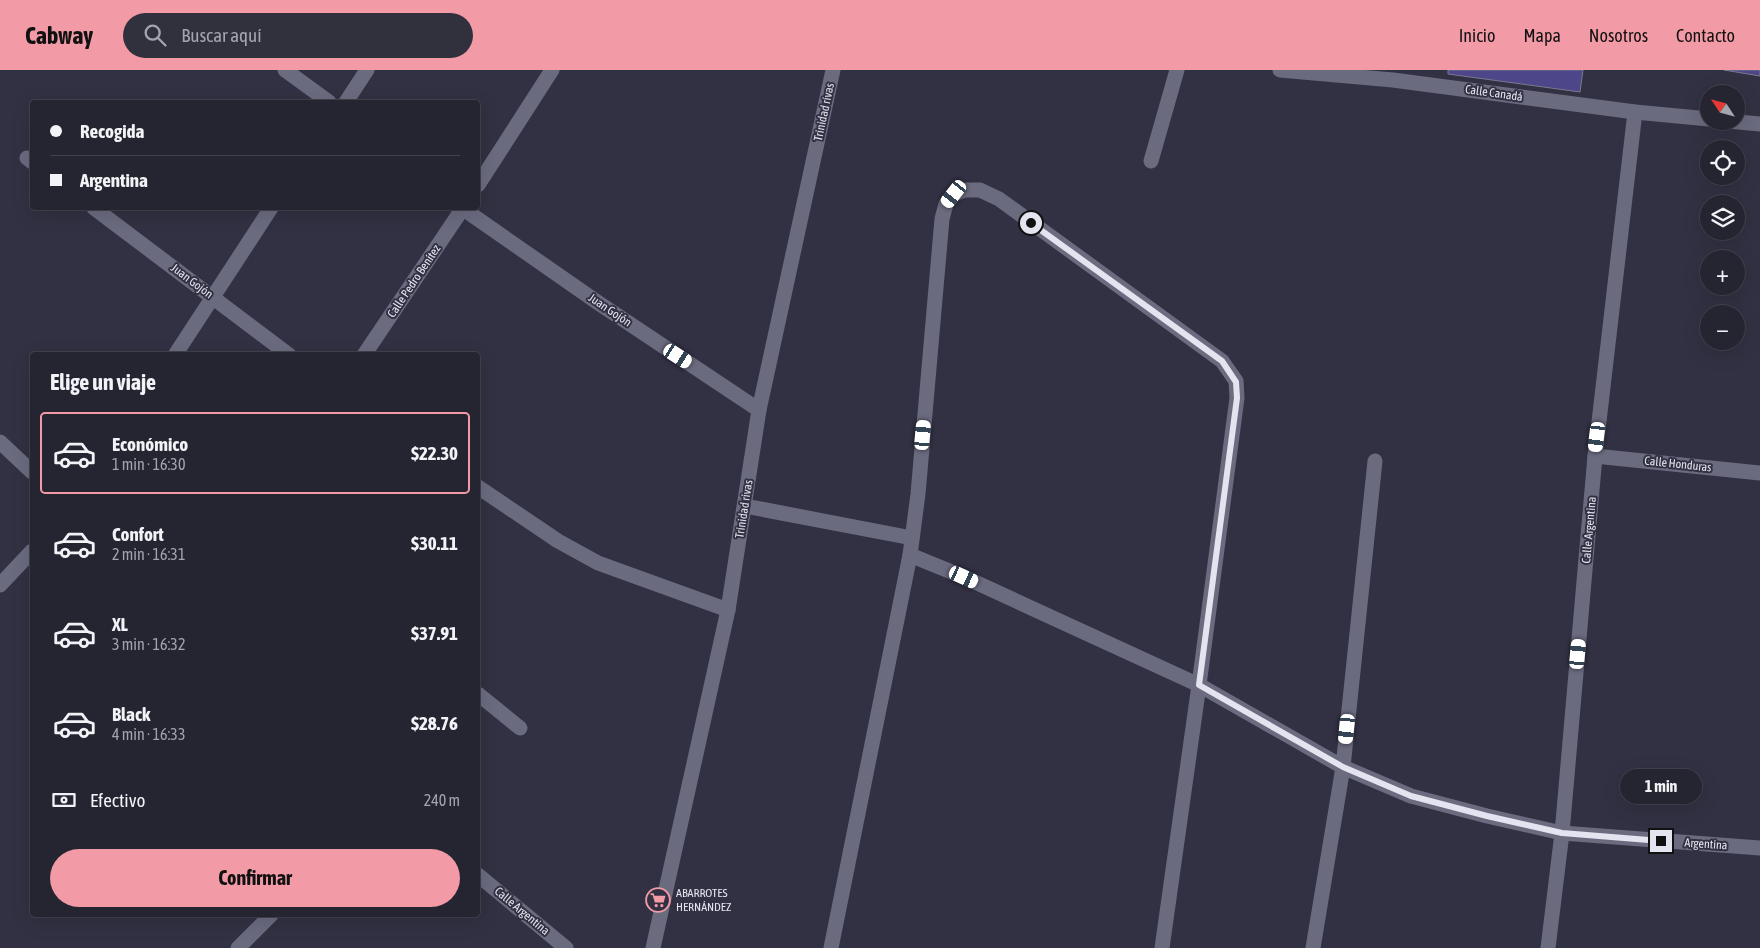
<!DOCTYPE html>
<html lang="es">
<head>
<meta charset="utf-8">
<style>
  body { margin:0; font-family:"Asap Condensed",sans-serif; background:#31313e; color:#f1f3f6; height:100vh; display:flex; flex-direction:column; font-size:19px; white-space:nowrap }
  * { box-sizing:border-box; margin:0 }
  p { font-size:16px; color:#a3a5ac }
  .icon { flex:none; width:28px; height:28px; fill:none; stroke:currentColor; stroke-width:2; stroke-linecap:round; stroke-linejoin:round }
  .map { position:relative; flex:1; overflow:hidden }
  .side { position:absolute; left:30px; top:282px; width:450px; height:565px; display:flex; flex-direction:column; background:#252532; border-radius:5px; box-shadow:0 5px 20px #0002,0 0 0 1px #42424d }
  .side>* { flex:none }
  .hud { position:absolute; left:30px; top:30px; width:450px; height:110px; border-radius:5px; box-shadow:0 5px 20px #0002,0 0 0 1px #42424d; display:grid; align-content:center; height:110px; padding:0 20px; background:#252532 }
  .needle { width:32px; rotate:306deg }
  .controls { position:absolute; left:1700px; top:15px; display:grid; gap:10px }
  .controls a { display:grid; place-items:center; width:45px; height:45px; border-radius:50%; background:#252532; box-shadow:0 5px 20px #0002,0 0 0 1px #42424d; font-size:25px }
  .end { position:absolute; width:22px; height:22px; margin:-11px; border:6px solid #e4e4f0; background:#111; box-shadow:0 0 0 2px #111 }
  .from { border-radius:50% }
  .bubble { position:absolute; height:35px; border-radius:18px; background:#252532; box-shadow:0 5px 20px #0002,0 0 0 1px #42424d; font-size:16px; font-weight:700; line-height:35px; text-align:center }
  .car { position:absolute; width:15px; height:30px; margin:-15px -8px; border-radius:6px; box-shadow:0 0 4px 1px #0007; background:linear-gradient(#fff 24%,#345 0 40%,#fff 0 76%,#345 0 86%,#fff 0) }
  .hud b { display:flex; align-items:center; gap:18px; height:48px; font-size:19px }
  .hud b+b { border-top:1px solid #42424d }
  .hud i { width:12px; height:12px; background:#f1f3f6 }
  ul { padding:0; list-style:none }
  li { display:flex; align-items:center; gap:15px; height:82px; margin:0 10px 8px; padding:0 10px; border:2px solid transparent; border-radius:5px }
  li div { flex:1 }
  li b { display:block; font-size:19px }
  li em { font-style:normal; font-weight:700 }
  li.active { border-color:#f39aa7 }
  li>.icon { width:45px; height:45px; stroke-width:1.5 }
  h2 { padding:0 20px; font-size:22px; line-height:60px }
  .pay { display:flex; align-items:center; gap:12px; height:55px; padding:0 20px; font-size:19px }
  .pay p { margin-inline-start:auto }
  .cta { display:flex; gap:10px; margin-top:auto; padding:10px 20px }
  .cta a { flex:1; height:58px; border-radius:30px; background:#f39aa7; color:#111; font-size:20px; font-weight:700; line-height:58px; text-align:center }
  header { display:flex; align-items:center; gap:30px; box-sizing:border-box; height:70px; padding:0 25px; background:#f39aa7; color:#111 }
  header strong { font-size:24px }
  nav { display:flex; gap:28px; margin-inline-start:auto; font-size:18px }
  .search { width:350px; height:45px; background:#31313e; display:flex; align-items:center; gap:12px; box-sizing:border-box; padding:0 18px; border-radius:28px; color:#a3a5ac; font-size:19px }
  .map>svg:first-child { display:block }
  .building { fill:#4d4789; stroke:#7a7a8f }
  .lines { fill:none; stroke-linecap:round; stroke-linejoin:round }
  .minor { stroke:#6b6b80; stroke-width:15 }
  .route { stroke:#e4e4f0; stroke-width:6 }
  .labels { text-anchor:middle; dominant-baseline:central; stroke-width:4; stroke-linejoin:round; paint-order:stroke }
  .street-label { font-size:12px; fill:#e4e4f0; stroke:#313143 }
  .poi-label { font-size:12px; fill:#e4e4f0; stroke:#313143; text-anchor:start }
</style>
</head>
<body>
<header>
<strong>Cabway</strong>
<div class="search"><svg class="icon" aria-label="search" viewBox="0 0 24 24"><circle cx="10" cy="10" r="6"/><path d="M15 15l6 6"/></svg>Buscar aquí</div>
<nav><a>Inicio</a><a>Mapa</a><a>Nosotros</a><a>Contacto</a></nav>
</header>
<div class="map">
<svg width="1760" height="878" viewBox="0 0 1760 878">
  <rect width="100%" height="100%" fill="#313143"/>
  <g class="building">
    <polygon points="1448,0 1583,0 1580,22 1448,4"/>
    <polygon points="1724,0 1760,0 1760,6"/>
  </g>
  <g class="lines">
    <g class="minor">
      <polyline points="285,0 329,32"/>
      <polyline points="1280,0 1393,10 1635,42 1709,49"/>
      <polyline points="346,32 367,0"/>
      <polyline points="1728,51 1760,54"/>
      <polyline points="27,88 32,92"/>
      <polyline points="1151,91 1177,0"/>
      <polyline points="478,115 552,0"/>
      <polyline points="94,138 289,285"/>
      <polyline points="462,138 597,232 759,340"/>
      <polyline points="175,285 271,138"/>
      <polyline points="364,285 463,138"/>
      <polyline points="0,372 32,402"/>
      <polyline points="1595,386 1760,403"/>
      <polyline points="478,417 558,471 598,493 728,540"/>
      <polyline points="745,436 912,468"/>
      <polyline points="910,485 964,507 1199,615 1343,697 1411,726 1487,746 1562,763 1760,778"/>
      <polyline points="0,515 32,481"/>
      <polyline points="478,624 520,658"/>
      <polyline points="478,805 566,878"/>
      <polyline points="238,878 271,845"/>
      <polyline points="653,878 728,540 759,340 833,0"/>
      <polyline points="831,878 910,485 918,424 942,149 946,134 954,124 965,120 980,120 999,129 1222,291 1236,311 1237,328 1199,615 1162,878"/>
      <polyline points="1313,878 1343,697 1375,391"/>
      <polyline points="1548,878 1562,763 1595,386 1635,42"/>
    </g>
  </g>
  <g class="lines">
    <polyline class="route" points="1031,153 1222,291 1236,312 1237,328 1199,615 1343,697 1411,726 1487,746 1562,763 1661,771"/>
  </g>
  <defs>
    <g id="supermarket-ring" transform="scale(1.25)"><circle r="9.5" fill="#313143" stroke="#f39aa7" stroke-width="1.5"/><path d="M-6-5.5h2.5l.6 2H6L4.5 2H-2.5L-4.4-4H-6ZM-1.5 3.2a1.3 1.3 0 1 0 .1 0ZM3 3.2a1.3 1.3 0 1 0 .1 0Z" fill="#f39aa7"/></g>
  </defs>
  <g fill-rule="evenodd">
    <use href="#supermarket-ring" x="658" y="830"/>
  </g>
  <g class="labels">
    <g class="street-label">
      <text transform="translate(1494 23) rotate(8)">Calle Canadá</text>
      <text transform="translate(824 42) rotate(-78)">Trinidad rivas</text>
      <text transform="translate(192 211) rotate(37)">Juan Gojón</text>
      <text transform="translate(414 211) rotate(-56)">Calle Pedro Benítez</text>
      <text transform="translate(610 240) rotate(34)">Juan Gojón</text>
      <text transform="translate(1678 394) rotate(6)">Calle Honduras</text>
      <text transform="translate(744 439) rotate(-81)">Trinidad rivas</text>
      <text transform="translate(1589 460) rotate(-85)">Calle Argentina</text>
      <text transform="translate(1706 774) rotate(4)">Argentina</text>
      <text transform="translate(522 841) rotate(40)">Calle Argentina</text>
    </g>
    <g class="poi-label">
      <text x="676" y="823">ABARROTES<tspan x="676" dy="14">HERNÁNDEZ</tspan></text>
    </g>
  </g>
</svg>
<div class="controls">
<a><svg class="needle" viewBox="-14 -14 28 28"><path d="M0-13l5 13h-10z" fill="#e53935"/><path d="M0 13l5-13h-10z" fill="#a3a5ac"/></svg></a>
<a><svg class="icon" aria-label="locate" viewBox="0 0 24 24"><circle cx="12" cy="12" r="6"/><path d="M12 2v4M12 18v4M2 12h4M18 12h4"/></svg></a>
<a><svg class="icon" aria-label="layers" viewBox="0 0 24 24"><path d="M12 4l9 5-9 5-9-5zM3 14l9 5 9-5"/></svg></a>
<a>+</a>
<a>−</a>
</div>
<i class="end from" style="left:1031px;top:153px"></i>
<i class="end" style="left:1661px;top:771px"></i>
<div class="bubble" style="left:1620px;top:699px;width:82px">1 min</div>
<i class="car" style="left:954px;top:124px;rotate:218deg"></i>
<i class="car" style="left:678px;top:286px;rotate:123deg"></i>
<i class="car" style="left:923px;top:365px;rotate:5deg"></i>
<i class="car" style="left:1597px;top:367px;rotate:187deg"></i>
<i class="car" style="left:964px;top:507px;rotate:115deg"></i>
<i class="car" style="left:1578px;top:584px;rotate:5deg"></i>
<i class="car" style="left:1347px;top:659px;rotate:186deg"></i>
<div class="hud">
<b><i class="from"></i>Recogida</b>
<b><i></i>Argentina</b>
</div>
<section class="side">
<h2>Elige un viaje</h2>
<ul>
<li class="active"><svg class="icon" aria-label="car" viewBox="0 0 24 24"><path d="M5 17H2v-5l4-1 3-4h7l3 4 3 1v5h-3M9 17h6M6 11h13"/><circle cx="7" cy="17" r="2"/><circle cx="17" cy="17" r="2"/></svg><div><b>Económico</b><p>1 min · 16:30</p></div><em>$22.30</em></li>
<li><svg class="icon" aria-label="car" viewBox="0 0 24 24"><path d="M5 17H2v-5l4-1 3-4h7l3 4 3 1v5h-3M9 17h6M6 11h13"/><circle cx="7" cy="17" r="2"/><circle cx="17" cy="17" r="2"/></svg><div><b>Confort</b><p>2 min · 16:31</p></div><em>$30.11</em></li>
<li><svg class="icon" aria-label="car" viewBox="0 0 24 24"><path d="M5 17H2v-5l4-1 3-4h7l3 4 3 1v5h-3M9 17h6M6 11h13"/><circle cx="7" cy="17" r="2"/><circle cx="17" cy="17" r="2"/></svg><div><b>XL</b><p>3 min · 16:32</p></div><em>$37.91</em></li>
<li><svg class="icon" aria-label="car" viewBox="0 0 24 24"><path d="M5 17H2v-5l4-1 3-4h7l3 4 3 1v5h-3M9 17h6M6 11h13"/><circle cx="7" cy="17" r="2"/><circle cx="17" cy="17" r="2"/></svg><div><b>Black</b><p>4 min · 16:33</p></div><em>$28.76</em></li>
</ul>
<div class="pay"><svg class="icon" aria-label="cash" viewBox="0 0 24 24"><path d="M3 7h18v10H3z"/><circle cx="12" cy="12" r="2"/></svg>Efectivo<p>240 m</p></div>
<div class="cta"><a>Confirmar</a></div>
</section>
</div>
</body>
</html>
